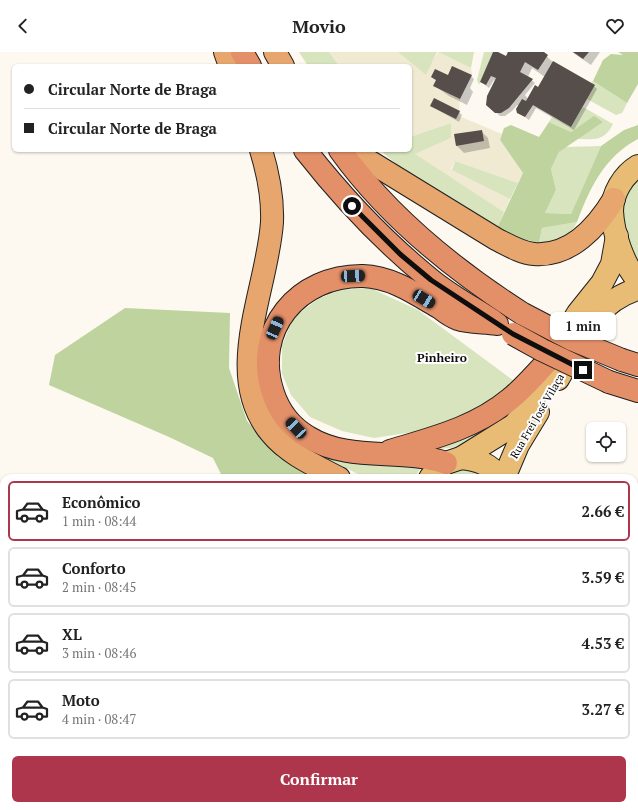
<!DOCTYPE html>
<html lang="pt">
<head>
<meta charset="utf-8">
<style>
  body { margin:0; font-family:"PT Serif",serif; background:#f2f2f2; color:#222; height:100vh; display:flex; flex-direction:column; font-size:15px; white-space:nowrap }
  * { box-sizing:border-box; margin:0 }
  p { font-size:13px; color:#767676 }
  .icon { flex:none; width:22px; height:22px; fill:none; stroke:currentColor; stroke-width:2; stroke-linecap:round; stroke-linejoin:round }
  .map { position:relative; flex:1; overflow:hidden }
  .sheet { position:absolute; left:0px; top:422px; width:638px; height:336px; display:flex; flex-direction:column; background:#fff; border-radius:12px 12px 0 0; box-shadow:0 1px 3px #0004 }
  .sheet>* { flex:none }
  .top-card { position:absolute; left:12px; top:12px; width:400px; height:88px; border-radius:6px; box-shadow:0 1px 3px #0004; display:grid; align-content:center; height:88px; padding:0 12px; background:#fff }
  .fabs { position:absolute; left:586px; top:370px; display:grid; gap:8px }
  .fabs a { display:grid; place-items:center; width:40px; height:40px; border-radius:6px; background:#fff; box-shadow:0 1px 3px #0004; font-size:20px }
  .end { position:absolute; width:18px; height:18px; margin:-9px; border:5px solid #0e0e0e; background:#fff; box-shadow:0 0 0 2px #fff }
  .from { border-radius:50% }
  .bubble { position:absolute; height:28px; border-radius:6px; background:#fff; box-shadow:0 1px 3px #0004; font-size:13px; font-weight:600; line-height:28px; text-align:center }
  .car { position:absolute; width:12px; height:24px; margin:-12px -6px; border-radius:5px; box-shadow:0 0 3px 1px #0007; background:linear-gradient(#222 24%,#8ab4d8 0 40%,#222 0 76%,#8ab4d8 0 86%,#222 0) }
  .top-card b { display:flex; align-items:center; gap:14px; height:38px; font-size:15px }
  .top-card b+b { border-top:1px solid #e0e0e0 }
  .top-card i { width:10px; height:10px; background:#222 }
  ul { padding:7px 0 0; list-style:none }
  li { display:flex; align-items:center; gap:12px; height:60px; margin:0 8px 6px; padding:0 4px; border:2px solid #e0e0e0; border-radius:6px }
  li div { flex:1 }
  li b { display:block; font-size:15px }
  li em { font-style:normal; font-weight:600 }
  li.selected { border-color:#ad364d }
  li>.icon { width:36px; height:36px; stroke-width:1.5 }
  .action { display:flex; gap:8px; margin-top:auto; padding:8px 12px }
  .action a { flex:1; height:46px; border-radius:6px; background:#ad364d; color:#fff; font-size:16px; font-weight:600; line-height:46px; text-align:center }
  header { display:flex; justify-content:space-between; align-items:center; height:52px; padding:0 12px; background:#fff; font-size:18px; font-weight:600 }
  .map>svg:first-child { display:block }
  .farmland { fill:#f1ead3 }
  .green { fill:#d7e4bd }
  .forest { fill:#bed39e }
  .shadow { fill:#0003; fill-rule:evenodd }
  .building { fill:#554e4b }
  .lines { fill:none; stroke-linecap:round; stroke-linejoin:round }
  .service-casing { stroke:#414141; stroke-width:11 }
  .minor-casing { stroke:#414141; stroke-width:19 }
  .primary-casing { stroke:#1f1f1f; stroke-width:24 }
  .trunk-casing { stroke:#1f1f1f; stroke-width:24 }
  .motorway-casing { stroke:#1f1f1f; stroke-width:24 }
  .service { stroke:#fff; stroke-width:9 }
  .minor { stroke:#fff; stroke-width:17 }
  .primary { stroke:#e8bc75; stroke-width:22 }
  .trunk { stroke:#e6a66e; stroke-width:22 }
  .motorway { stroke:#e38f68; stroke-width:22 }
  .motorway-bridge-casing { stroke:#1f1f1f; stroke-width:24; stroke-linecap:butt }
  .motorway-bridge { stroke:#e38f68; stroke-width:22 }
  .route { stroke:#0e0e0e; stroke-width:5 }
  .labels { text-anchor:middle; dominant-baseline:central; stroke-width:4; stroke-linejoin:round; paint-order:stroke }
  .street-label { font-size:11px; fill:#0e0e0e; stroke:#fff }
  .neighbourhood-label { font-size:12px; font-weight:bold; fill:#0e0e0e; stroke:#fff }
</style>
</head>
<body>
<header><svg class="icon" aria-label="back" viewBox="0 0 24 24"><path d="M15 5l-7 7 7 7"/></svg>Movio<svg class="icon" aria-label="heart" viewBox="0 0 24 24"><path d="M12 20l-8-8c-3-5 5-10 8-4 3-6 11-1 8 4z"/></svg></header>
<div class="map">
<svg width="638" height="758" viewBox="0 0 638 758">
  <rect width="100%" height="100%" fill="#fdf9f0"/>
  <polygon class="farmland" points="329,0 398,0 425,22 438,0 471,16 472,23 460,47 459,64 502,82 500,88 523,121 518,131 455,109 451,117 510,147 504,160 414,102 451,86 451,71 410,85 410,14 339,14"/>
  <g class="green">
    <polygon points="299,0 329,0 339,14 308,14"/>
    <polygon points="398,0 437,0 426,23"/>
    <polygon points="438,0 474,0 471,16"/>
    <polygon points="484,0 493,0 479,33 477,28"/>
    <polygon points="593,29 627,51 622,61 616,63 587,47 595,34 591,31"/>
    <path d="M583,55L613,72C604,90 594,87 576,87L603,70L594,65L571,80L549,70L552,65L571,75Z"/>
    <polygon points="451,71 451,86 415,102 504,160 497,176 400,115 380,98 410,98 410,85"/>
    <polygon points="601,94 571,162 545,161 556,138 551,117 559,100 565,95"/>
    <polygon points="455,109 518,131 510,147 452,118"/>
    <path d="M638,128V214C629,198 618,159 626,142C629,136 633,132 638,128Z"/>
    <path d="M577,170C568,189 558,188 539,191L542,176Z"/>
    <polygon points="370,236 418,258 514,329 481,354 439,376 374,386 342,379 310,365 291,343 282,322 282,294 293,266 318,247 340,238"/>
    <polygon points="526,352 473,390 458,395 423,399"/>
    <polygon points="326,406 419,415 420,417 414,426 366,426"/>
    <polygon points="470,416 485,426 436,426 445,419"/>
  </g>
  <g class="forest">
    <polygon points="618,0 638,0 638,32 627,51 593,29 603,8 611,2 623,3"/>
    <path d="M594,64L603,70L559,100L551,117L556,138L545,161L571,162L601,94L624,78L638,73V87C604,105 590,136 577,170L542,176L539,191L519,186L497,176L523,121L500,88L504,76L511,73L539,85L549,70L571,80Z"/>
    <polygon points="125,256 230,261 229,316 247,369 278,405 312,426 223,426 213,406 169,385 49,333 55,303"/>
    <polygon points="0,584 4,584 4,754 260,754 257,758 0,758"/>
  </g>
  <g class="shadow">
    <path d="M494,0L506,5L508,1L506,0H542L554,11L594,34L597,37L574,78L536,56L529,68L518,60L519,54L517,53L512,59L505,64H500L489,54L496,29L494,28L489,36L481,30ZM532,16L545,25L539,37L528,47L525,43L535,31L528,25Z"/>
    <polygon points="572,0 600,0 591,13"/>
    <polygon points="448,24 471,24 474,27 470,36 473,40 467,53 449,44 435,34 437,29 432,25"/>
    <polygon points="431,54 459,60 462,63 459,70"/>
    <polygon points="481,79 488,86 490,96 464,101 457,94"/>
    <polygon points="426,754 457,754 456,758 444,758"/>
  </g>
  <g class="building">
    <polygon points="493,0 498,0 506,4 508,0 544,0 548,3 538,18 525,10 520,20 533,27 509,56 501,61 495,61 486,53 487,44 496,26 491,24 486,33 480,30"/>
    <polygon points="573,0 589,0 583,7"/>
    <polygon points="553,9 595,33 571,75 533,53 525,65 517,61 516,57 522,47 526,49 535,33 538,35"/>
    <polygon points="452,14 472,23 460,47 433,34 436,28 431,25 435,17 448,23"/>
    <polygon points="434,46 460,59 456,67 430,54"/>
    <polygon points="482,78 484,89 456,94 454,82"/>
    <polygon points="638,629 638,723 634,720 634,636"/>
  </g>
  <g class="lines">
    <g class="service-casing">
      <g id="service">
        <polyline points="634,468 638,469"/>
        <polyline points="634,509 638,511"/>
        <polyline points="634,565 638,568"/>
        <polyline points="589,754 593,758"/>
      </g>
    </g>
    <g class="minor-casing">
      <polyline id="minor" points="621,754 626,758"/>
    </g>
    <g class="primary-casing">
      <g id="primary">
        <path d="M638,114C623,123 612,142 612,159C613,180 623,213 638,228"/>
        <path d="M558,327C580,290 594,250 638,237"/>
        <path d="M461,406C479,408 490,412 500,426"/>
        <polyline points="430,426 436,418 446,411 461,406 514,373 525,360 540,335 549,308 578,261 602,231 612,212 617,184"/>
        <polyline points="504,426 518,393 538,360"/>
        <polyline points="286,758 290,754"/>
      </g>
    </g>
    <g class="trunk-casing">
      <g id="trunk">
        <polyline points="225,0 230,14"/>
        <polyline points="275,0 283,14"/>
        <path d="M261,98C268,121 273,145 272,170C268,236 222,323 271,381C288,402 316,414 339,426"/>
        <path d="M351,98L496,187C508,193 521,201 534,202C570,205 597,175 614,147"/>
      </g>
    </g>
    <g class="motorway-casing">
      <g id="motorway">
        <polyline points="242,0 250,14"/>
        <path d="M305,98C342,145 383,189 430,227C449,243 472,255 493,269"/>
        <path d="M340,98C388,165 454,218 523,262"/>
        <polyline points="622,308 638,313"/>
        <polyline points="609,330 638,339"/>
        <path d="M390,399C433,386 475,376 510,347C524,336 536,321 549,308"/>
        <path d="M446,411C401,395 350,411 308,385C291,375 279,359 273,341C252,278 298,223 363,224C392,225 416,242 440,256C445,260 452,265 458,267C469,271 485,270 497,272"/>
      </g>
    </g>
    <use href="#service" class="service"/>
    <use href="#minor" class="minor"/>
    <use href="#primary" class="primary"/>
    <use href="#trunk" class="trunk"/>
    <use href="#motorway" class="motorway"/>
    <g class="motorway-bridge-casing">
      <g id="motorway-bridge">
        <polyline points="523,262 571,287 622,308"/>
        <polyline points="513,282 542,298 609,330"/>
      </g>
    </g>
    <use href="#motorway-bridge" class="motorway-bridge"/>
  </g>
  <g class="lines">
    <polyline class="route" points="352,154 400,202 431,228 513,282 583,318"/>
  </g>
  <g class="labels">
    <g class="street-label">
      <text transform="translate(537 364) rotate(-60)">Rua Frei José Vilaça</text>
    </g>
    <g class="neighbourhood-label">
      <text x="442" y="305">Pinheiro</text>
    </g>
  </g>
</svg>
<div class="fabs">
<a><svg class="icon" aria-label="locate" viewBox="0 0 24 24"><circle cx="12" cy="12" r="6"/><path d="M12 2v4M12 18v4M2 12h4M18 12h4"/></svg></a>
</div>
<i class="end from" style="left:352px;top:154px"></i>
<i class="end" style="left:583px;top:318px"></i>
<div class="bubble" style="left:550px;top:260px;width:66px">1 min</div>
<i class="car" style="left:353px;top:224px;rotate:87deg"></i>
<i class="car" style="left:424px;top:247px;rotate:121deg"></i>
<i class="car" style="left:275px;top:276px;rotate:24deg"></i>
<i class="car" style="left:296px;top:376px;rotate:317deg"></i>
<div class="top-card">
<b><i class="from"></i>Circular Norte de Braga</b>
<b><i></i>Circular Norte de Braga</b>
</div>
<section class="sheet">
<ul>
<li class="selected"><svg class="icon" aria-label="car" viewBox="0 0 24 24"><path d="M5 17H2v-5l4-1 3-4h7l3 4 3 1v5h-3M9 17h6M6 11h13"/><circle cx="7" cy="17" r="2"/><circle cx="17" cy="17" r="2"/></svg><div><b>Econômico</b><p>1 min · 08:44</p></div><em>2.66 €</em></li>
<li><svg class="icon" aria-label="car" viewBox="0 0 24 24"><path d="M5 17H2v-5l4-1 3-4h7l3 4 3 1v5h-3M9 17h6M6 11h13"/><circle cx="7" cy="17" r="2"/><circle cx="17" cy="17" r="2"/></svg><div><b>Conforto</b><p>2 min · 08:45</p></div><em>3.59 €</em></li>
<li><svg class="icon" aria-label="car" viewBox="0 0 24 24"><path d="M5 17H2v-5l4-1 3-4h7l3 4 3 1v5h-3M9 17h6M6 11h13"/><circle cx="7" cy="17" r="2"/><circle cx="17" cy="17" r="2"/></svg><div><b>XL</b><p>3 min · 08:46</p></div><em>4.53 €</em></li>
<li><svg class="icon" aria-label="car" viewBox="0 0 24 24"><path d="M5 17H2v-5l4-1 3-4h7l3 4 3 1v5h-3M9 17h6M6 11h13"/><circle cx="7" cy="17" r="2"/><circle cx="17" cy="17" r="2"/></svg><div><b>Moto</b><p>4 min · 08:47</p></div><em>3.27 €</em></li>
</ul>
<div class="action"><a>Confirmar</a></div>
</section>
</div>
</body>
</html>
